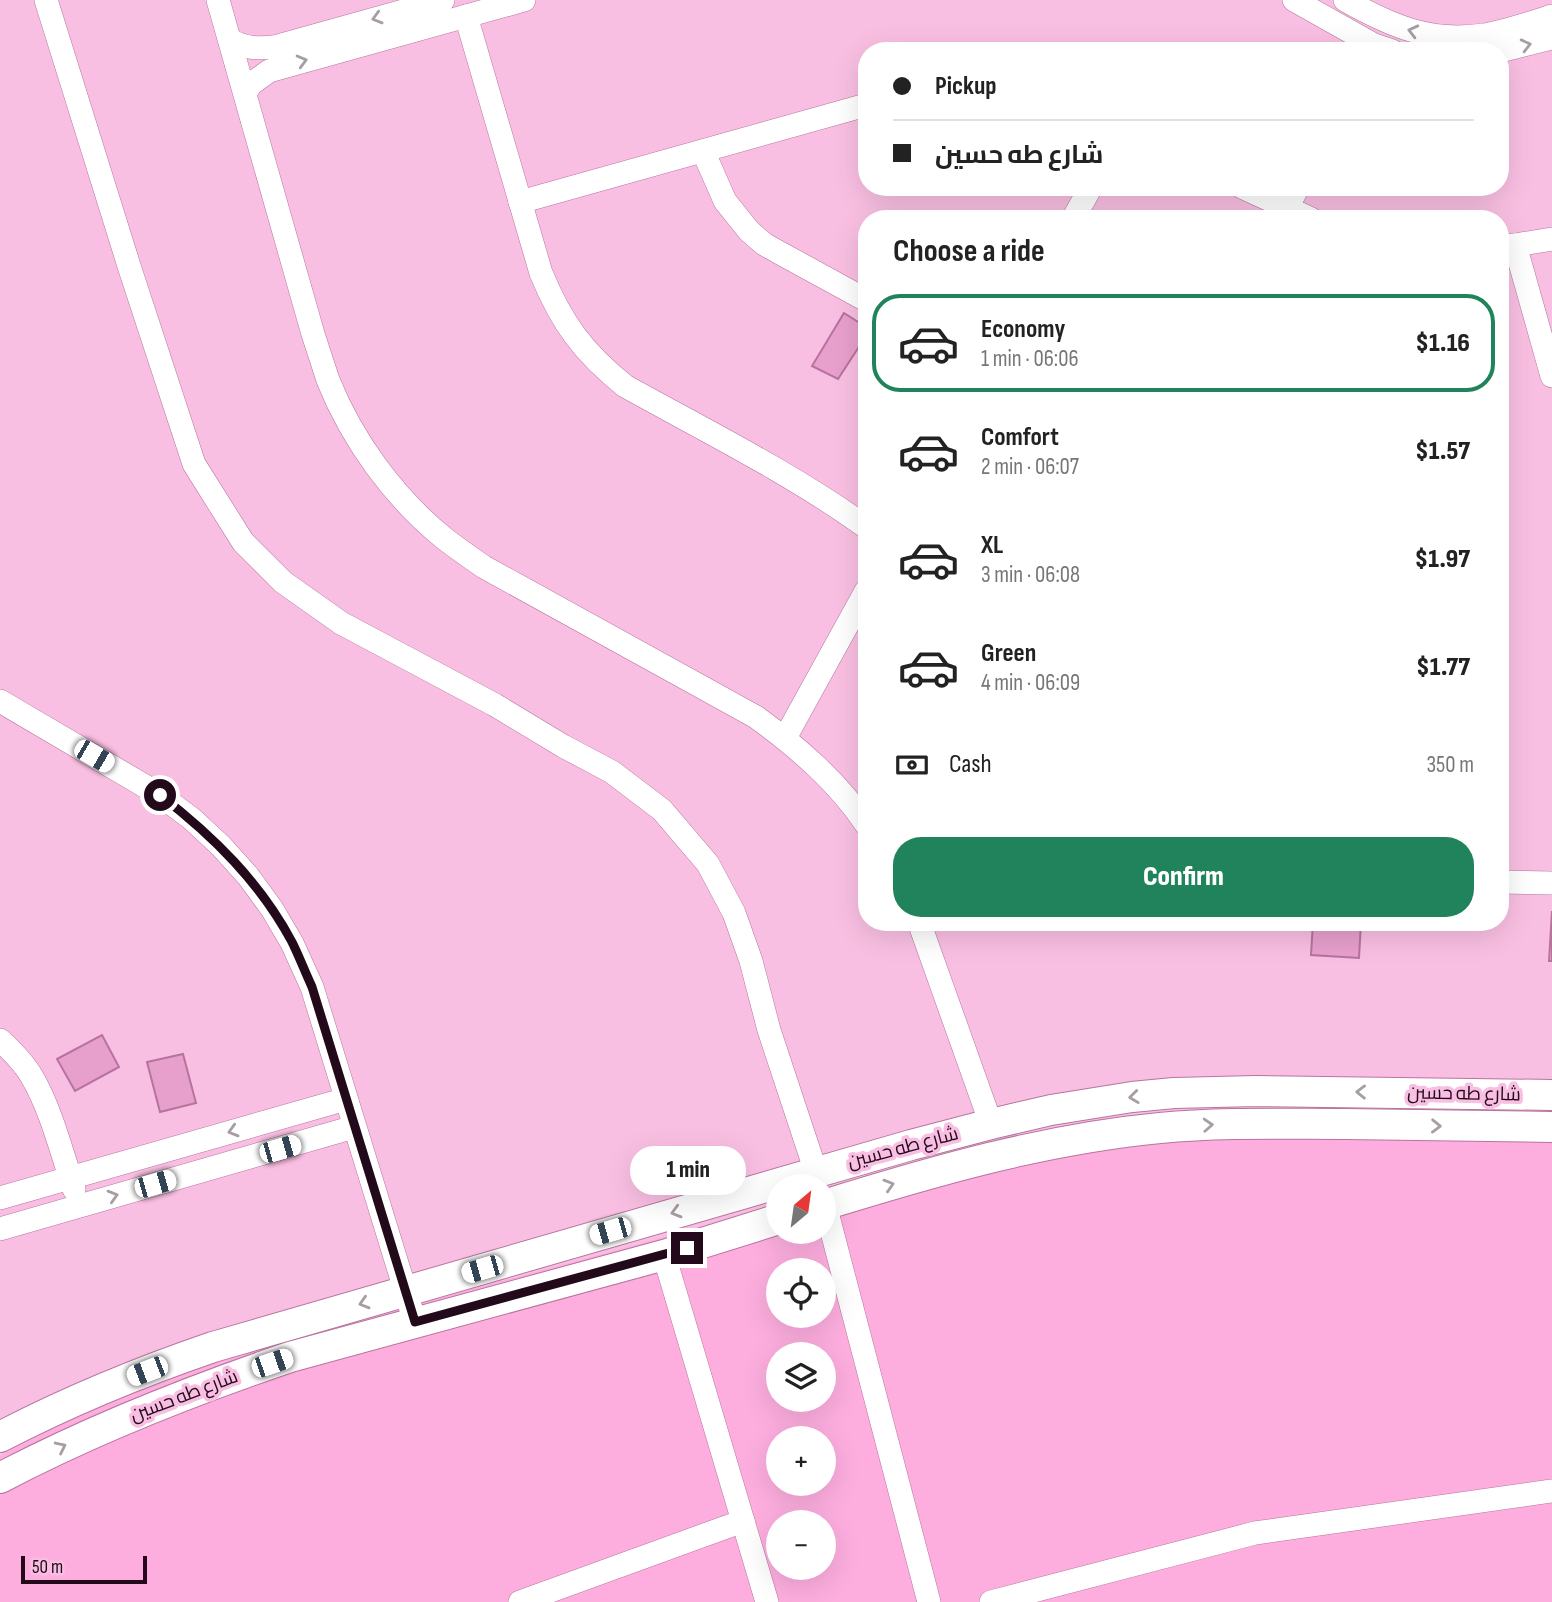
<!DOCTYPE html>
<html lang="en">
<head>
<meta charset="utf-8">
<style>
  body { margin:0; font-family:"Sofia Sans Condensed",Cairo,sans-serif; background:#f2f2f2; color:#222; height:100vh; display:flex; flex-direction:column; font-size:26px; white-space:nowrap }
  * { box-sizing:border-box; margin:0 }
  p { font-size:23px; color:#767676 }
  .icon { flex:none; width:38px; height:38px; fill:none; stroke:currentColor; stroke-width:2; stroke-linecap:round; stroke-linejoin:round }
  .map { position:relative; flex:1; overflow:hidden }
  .drawer { position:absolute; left:858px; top:210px; width:651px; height:721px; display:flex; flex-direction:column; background:#fff; border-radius:28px; box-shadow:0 7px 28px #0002 }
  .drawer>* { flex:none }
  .banner { position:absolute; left:858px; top:42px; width:651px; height:154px; border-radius:28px; box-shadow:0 7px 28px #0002; display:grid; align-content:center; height:154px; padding:0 35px; background:#fff }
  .needle { width:46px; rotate:29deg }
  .fabs { position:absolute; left:766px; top:1174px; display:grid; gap:14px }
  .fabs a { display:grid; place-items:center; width:70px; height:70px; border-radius:50%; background:#fff; box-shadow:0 7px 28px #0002; font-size:35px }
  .scale { position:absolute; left:21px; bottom:18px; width:126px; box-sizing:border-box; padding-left:7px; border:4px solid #230a1b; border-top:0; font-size:19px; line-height:24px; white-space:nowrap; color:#230a1b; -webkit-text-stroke:5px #f9bfe2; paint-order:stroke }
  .end { position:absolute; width:32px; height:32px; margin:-16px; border:9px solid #230a1b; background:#fff; box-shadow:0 0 0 4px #fff }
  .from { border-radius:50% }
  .bubble { position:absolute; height:49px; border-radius:24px; background:#fff; box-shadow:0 7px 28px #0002; font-size:23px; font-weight:800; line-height:49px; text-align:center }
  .car { position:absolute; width:21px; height:42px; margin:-21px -10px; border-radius:9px; box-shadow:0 0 5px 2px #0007; background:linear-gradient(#fff 24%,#345 0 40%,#fff 0 76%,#345 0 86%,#fff 0) }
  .banner b { display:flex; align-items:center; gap:24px; height:66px; font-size:26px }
  .banner b+b { border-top:2px solid #e0e0e0 }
  .banner i { width:18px; height:18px; background:#222 }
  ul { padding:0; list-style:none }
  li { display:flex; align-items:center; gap:21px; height:98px; margin:0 14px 10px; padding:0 21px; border:4px solid transparent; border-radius:28px }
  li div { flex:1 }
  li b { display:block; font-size:26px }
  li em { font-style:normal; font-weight:800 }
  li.selected { border-color:#20835c }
  li>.icon { width:63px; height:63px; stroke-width:1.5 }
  h2 { padding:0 35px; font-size:32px; line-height:84px }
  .pay { display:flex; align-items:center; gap:18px; height:77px; padding:0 35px; font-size:26px }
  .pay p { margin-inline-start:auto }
  .cta { display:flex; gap:14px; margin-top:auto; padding:14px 35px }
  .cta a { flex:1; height:80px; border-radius:28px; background:#20835c; color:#fff; font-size:28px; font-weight:800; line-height:80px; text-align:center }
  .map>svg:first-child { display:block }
  .built { fill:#fdaedf; fill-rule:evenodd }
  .building { fill:#e7a0cc; stroke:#b6739d; stroke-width:2 }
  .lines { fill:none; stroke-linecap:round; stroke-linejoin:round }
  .minor-casing { stroke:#b7749e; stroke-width:24 }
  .major-casing { stroke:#b7749e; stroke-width:32 }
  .minor { stroke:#fff; stroke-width:23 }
  .major { stroke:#fff; stroke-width:30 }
  .oneway { stroke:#a79da4 }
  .route { stroke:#230a1b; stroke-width:9 }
  .labels { text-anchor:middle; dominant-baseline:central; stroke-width:7; stroke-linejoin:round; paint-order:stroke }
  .street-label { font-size:19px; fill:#230a1b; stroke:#f9bfe2 }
</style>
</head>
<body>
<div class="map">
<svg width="1552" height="1602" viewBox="0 0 1552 1602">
  <rect width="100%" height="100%" fill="#f9bfe2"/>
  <path class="built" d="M1552,1117V1602H0V1456L98,1405L190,1366L657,1239L779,1209V1232H824V1198L1061,1135ZM779,1270H824V1316H779ZM779,1354H824V1400H779ZM779,1438H824V1484H779ZM779,1522H824V1568H779Z"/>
  <g class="building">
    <polygon points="844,313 866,327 866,336 838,379 812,366"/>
    <polygon points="1552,911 1552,961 1549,961"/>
    <polygon points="1313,922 1361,922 1359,958 1311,955"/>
    <polygon points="102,1035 119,1067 75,1091 57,1059"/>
    <polygon points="183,1054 196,1103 160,1112 147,1062"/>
  </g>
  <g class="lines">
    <g class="minor-casing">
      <g id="minor">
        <polyline points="46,0 130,269 194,464 243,542 283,582 341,623 495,705 563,746 612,772 662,810 708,864 734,913 751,961 769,1030 816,1172"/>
        <path d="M218,0L313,334C318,349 323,365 328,380C352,440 394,498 445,539C458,549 471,558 484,567L756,717C797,747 837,781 866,824"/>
        <polyline points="1294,0 1374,45 1392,51"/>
        <path d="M1345,0C1391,26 1430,43 1484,35C1507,31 1530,23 1552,16"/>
        <path d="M466,16L541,273C562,324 583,352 625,386C706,431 791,473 866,527"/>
        <path d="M230,40C245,48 257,49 274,47L443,0"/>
        <polyline points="1500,51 1552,38"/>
        <polyline points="245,93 251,84 269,71 524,0"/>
        <polyline points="703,151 725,201 749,231 764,244 780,253 866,300"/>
        <polyline points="1242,187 1311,219"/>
        <polyline points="520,202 866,105"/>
        <polyline points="1073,219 1091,187"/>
        <polyline points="1281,219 1298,187"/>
        <polyline points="1515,245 1552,376"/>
        <polyline points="1500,246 1515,245 1552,239"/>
        <polyline points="0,701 160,795 192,819 221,846 248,876 272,909 292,943 312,987 415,1322"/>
        <polyline points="785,738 866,591"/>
        <polyline points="1500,882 1552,883"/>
        <polyline points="919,922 991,1124"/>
        <path d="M0,1040C12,1051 24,1063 32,1077C51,1109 62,1154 74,1189"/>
        <polyline points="0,1198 346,1099"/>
        <polyline points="825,1205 929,1602"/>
        <polyline points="0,1229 354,1127"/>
        <polyline points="664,1255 767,1602"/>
        <polyline points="520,1602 743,1521"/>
        <polyline points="991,1602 1255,1533 1552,1491"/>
      </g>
    </g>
    <g class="major-casing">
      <g id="major">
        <path d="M824,1205C934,1171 1044,1139 1160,1128C1221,1122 1283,1124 1345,1124C1414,1125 1483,1126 1552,1127"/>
        <path d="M0,1437C69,1401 140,1372 213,1347L911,1145L991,1124L1051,1110L1132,1097L1174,1093L1256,1091L1552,1095"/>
        <path d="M0,1478C93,1429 190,1391 290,1357L664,1255L779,1219"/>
      </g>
    </g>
    <use href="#minor" class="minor"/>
    <use href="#major" class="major"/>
  </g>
  <defs><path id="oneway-chevron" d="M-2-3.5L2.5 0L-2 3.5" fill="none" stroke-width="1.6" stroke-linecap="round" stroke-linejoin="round" transform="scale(1.75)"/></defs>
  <g class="oneway">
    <use href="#oneway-chevron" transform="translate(377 18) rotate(164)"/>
    <use href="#oneway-chevron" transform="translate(1413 31) rotate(-166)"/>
    <use href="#oneway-chevron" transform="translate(1526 45) rotate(-14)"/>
    <use href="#oneway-chevron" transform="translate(302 61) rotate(-15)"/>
    <use href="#oneway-chevron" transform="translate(1361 1092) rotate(-179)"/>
    <use href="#oneway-chevron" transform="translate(1134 1097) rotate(173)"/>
    <use href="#oneway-chevron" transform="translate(1208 1125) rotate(-3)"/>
    <use href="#oneway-chevron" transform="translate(1436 1126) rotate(1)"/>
    <use href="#oneway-chevron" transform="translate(233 1131) rotate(164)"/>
    <use href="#oneway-chevron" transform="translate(889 1185) rotate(-17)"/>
    <use href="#oneway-chevron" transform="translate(113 1196) rotate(-16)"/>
    <use href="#oneway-chevron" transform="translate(676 1212) rotate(164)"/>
    <use href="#oneway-chevron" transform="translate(364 1303) rotate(163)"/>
    <use href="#oneway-chevron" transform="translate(61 1447) rotate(-26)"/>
  </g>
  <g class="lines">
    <path class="route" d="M160,795C213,836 260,882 292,942C299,956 305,972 312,987L415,1322L687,1248"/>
  </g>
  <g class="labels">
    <g class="street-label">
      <text transform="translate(1464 1094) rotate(1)">شارع طه حسين</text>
      <text transform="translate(903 1148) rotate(-15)">شارع طه حسين</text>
      <text transform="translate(184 1396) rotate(-21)">شارع طه حسين</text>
    </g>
  </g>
</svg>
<div class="fabs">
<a><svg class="needle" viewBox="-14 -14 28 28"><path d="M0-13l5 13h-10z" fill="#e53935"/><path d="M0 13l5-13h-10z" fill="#767676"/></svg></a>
<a><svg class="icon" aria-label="locate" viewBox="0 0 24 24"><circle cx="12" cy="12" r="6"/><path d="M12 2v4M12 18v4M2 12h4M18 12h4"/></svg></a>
<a><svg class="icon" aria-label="layers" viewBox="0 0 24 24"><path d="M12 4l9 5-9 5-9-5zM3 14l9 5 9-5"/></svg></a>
<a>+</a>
<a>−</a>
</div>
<div class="scale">50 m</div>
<i class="end from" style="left:160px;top:795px"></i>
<i class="end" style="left:687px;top:1248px"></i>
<div class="bubble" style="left:630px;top:1146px;width:116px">1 min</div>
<i class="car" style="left:94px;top:756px;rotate:120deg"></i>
<i class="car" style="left:280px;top:1149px;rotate:74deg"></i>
<i class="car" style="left:155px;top:1184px;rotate:74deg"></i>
<i class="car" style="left:610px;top:1231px;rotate:254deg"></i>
<i class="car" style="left:482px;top:1269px;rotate:254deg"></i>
<i class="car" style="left:272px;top:1363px;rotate:71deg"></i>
<i class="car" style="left:147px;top:1371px;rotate:249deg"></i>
<div class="banner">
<b><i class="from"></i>Pickup</b>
<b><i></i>شارع طه حسين</b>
</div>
<section class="drawer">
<h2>Choose a ride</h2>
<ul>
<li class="selected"><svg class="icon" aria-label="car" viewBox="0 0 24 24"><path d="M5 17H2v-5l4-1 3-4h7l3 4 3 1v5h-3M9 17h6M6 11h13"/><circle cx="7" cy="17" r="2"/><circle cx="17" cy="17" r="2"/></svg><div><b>Economy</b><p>1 min · 06:06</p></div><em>$1.16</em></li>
<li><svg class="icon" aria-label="car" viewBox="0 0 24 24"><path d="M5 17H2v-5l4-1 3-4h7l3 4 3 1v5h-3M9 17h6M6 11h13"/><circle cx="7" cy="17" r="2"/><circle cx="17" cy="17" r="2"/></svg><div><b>Comfort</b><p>2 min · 06:07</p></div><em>$1.57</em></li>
<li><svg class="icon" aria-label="car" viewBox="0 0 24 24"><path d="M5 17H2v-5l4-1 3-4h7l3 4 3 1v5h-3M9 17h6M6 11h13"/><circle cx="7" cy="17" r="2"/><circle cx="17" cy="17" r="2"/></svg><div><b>XL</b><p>3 min · 06:08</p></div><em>$1.97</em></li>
<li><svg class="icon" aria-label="car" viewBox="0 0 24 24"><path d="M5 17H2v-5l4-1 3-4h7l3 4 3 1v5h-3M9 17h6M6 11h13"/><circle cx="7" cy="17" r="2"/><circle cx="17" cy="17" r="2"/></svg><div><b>Green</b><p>4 min · 06:09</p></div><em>$1.77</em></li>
</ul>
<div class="pay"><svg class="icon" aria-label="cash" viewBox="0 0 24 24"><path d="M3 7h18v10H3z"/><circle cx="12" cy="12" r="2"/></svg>Cash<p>350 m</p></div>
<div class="cta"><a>Confirm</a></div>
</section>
</div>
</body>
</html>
